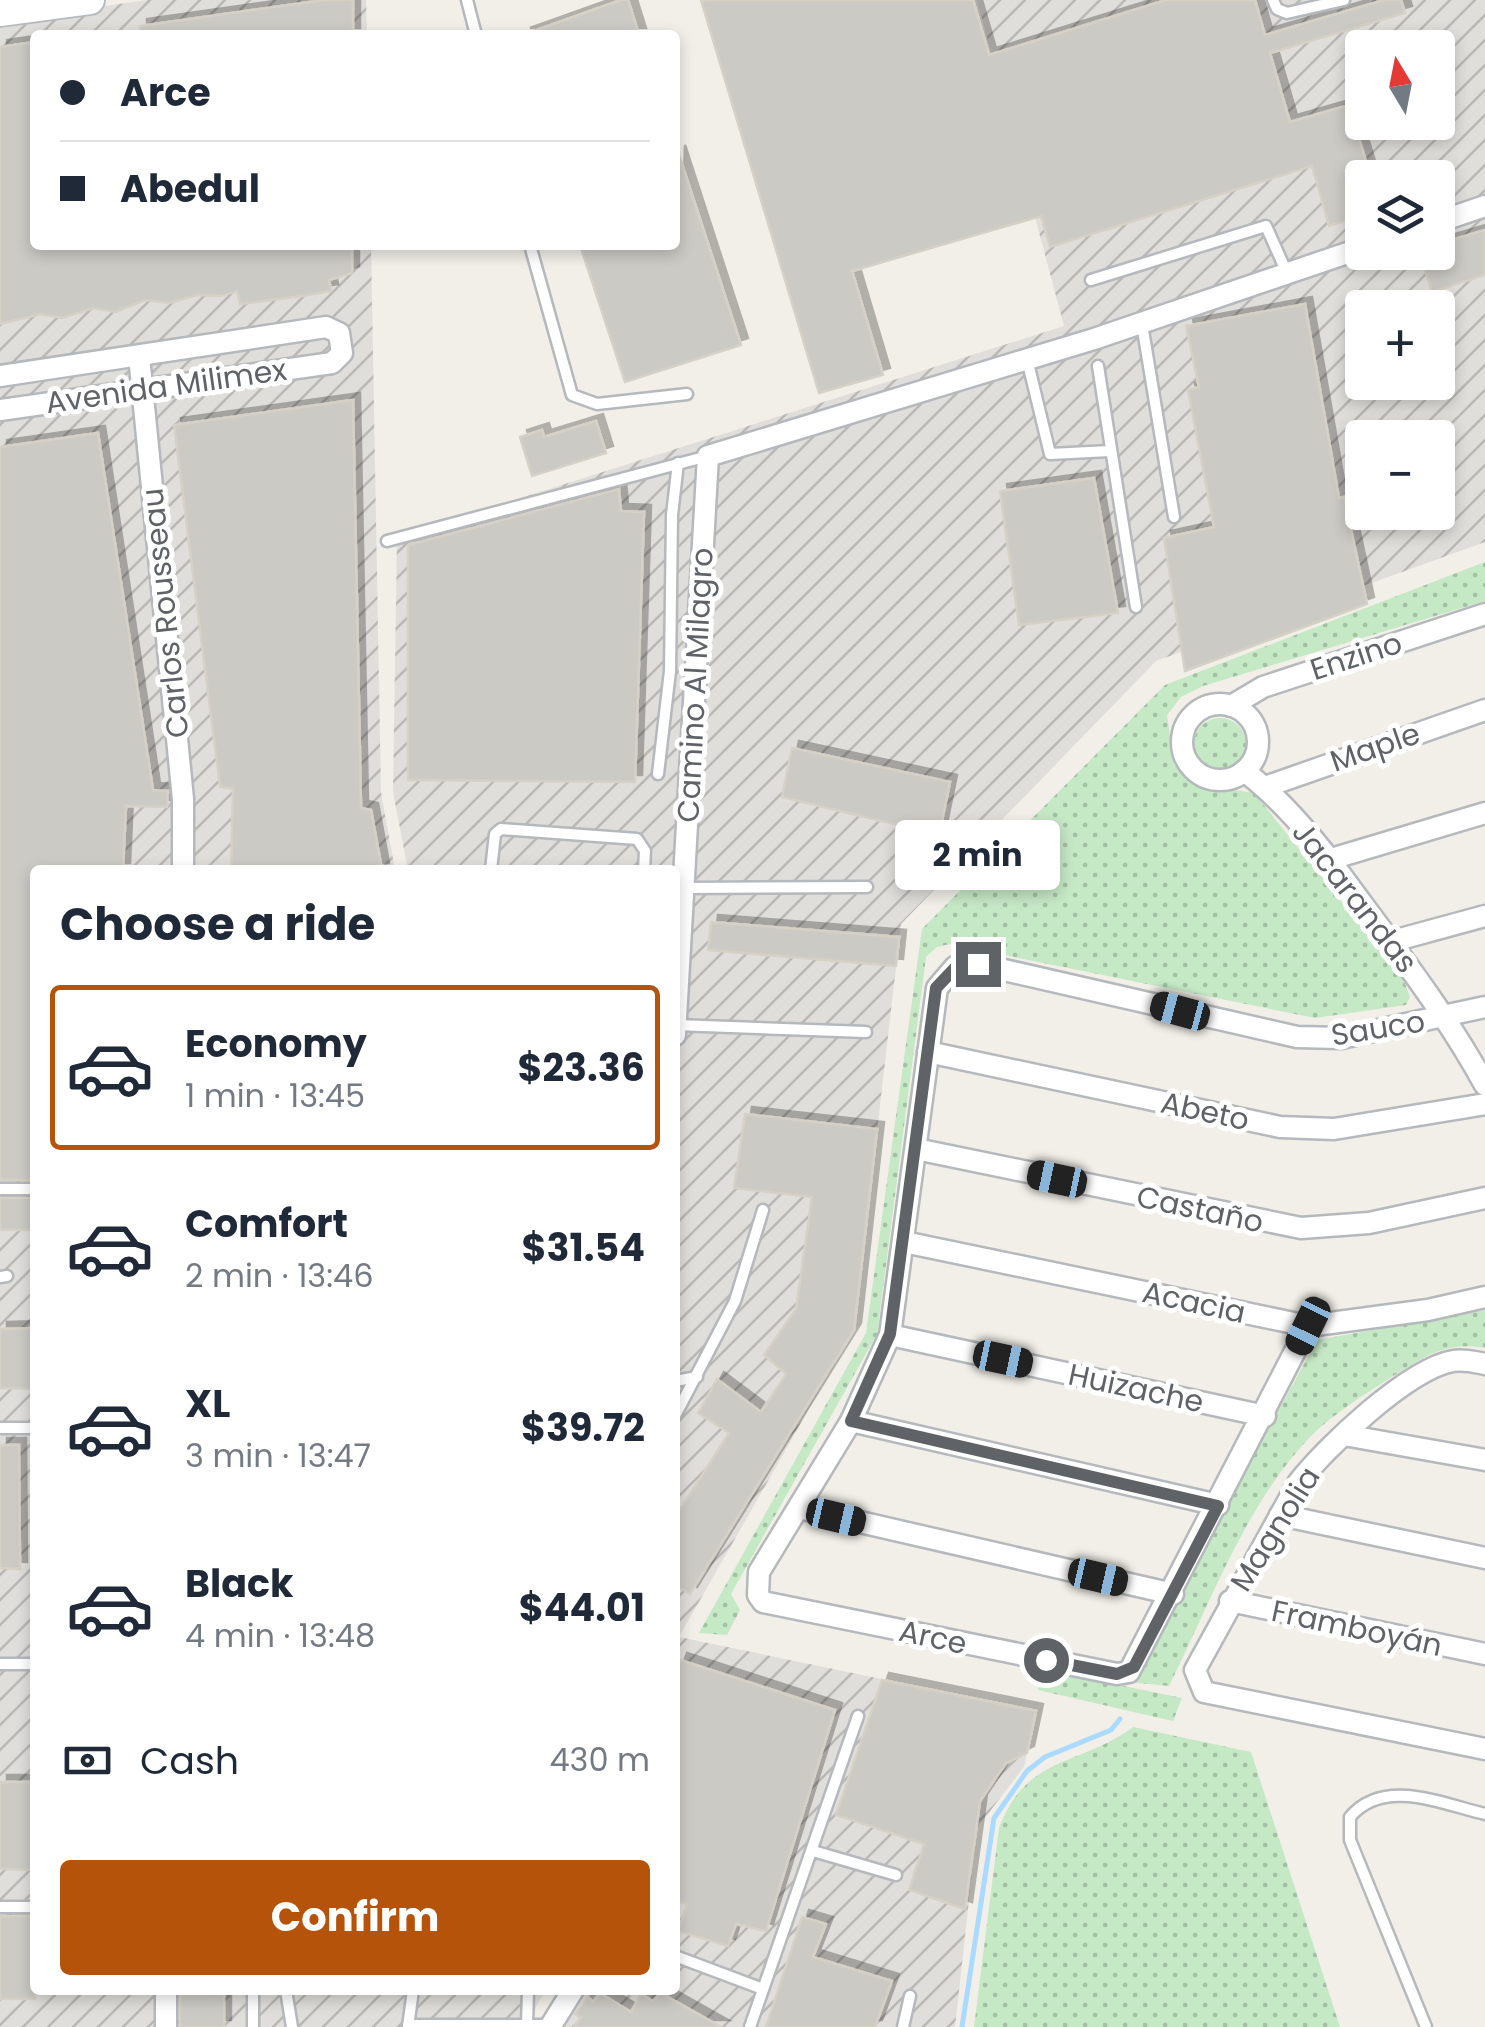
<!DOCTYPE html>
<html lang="en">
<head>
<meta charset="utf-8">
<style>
  body { margin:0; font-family:Poppins,sans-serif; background:#f6f6f7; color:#1f2937; height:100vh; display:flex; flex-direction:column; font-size:38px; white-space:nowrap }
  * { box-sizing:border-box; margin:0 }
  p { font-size:32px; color:#747a83 }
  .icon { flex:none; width:55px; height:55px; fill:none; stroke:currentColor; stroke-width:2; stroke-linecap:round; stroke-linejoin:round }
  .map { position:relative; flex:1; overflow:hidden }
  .sheet { position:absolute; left:30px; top:865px; width:650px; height:1130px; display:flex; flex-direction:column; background:#fff; border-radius:10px; box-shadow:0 5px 15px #0003 }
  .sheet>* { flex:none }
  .banner { position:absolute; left:30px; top:30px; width:650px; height:220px; border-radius:10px; box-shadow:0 5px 15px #0003; display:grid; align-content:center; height:220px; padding:0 30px; background:#fff }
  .needle { width:65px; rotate:350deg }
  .controls { position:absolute; left:1345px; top:30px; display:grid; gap:20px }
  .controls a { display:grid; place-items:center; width:110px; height:110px; border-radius:10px; background:#fff; box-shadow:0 5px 15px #0003; font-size:50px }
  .end { position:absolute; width:45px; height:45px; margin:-22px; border:12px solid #5f6368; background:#fff; box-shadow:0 0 0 5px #fff }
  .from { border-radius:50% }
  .bubble { position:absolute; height:70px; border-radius:10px; background:#fff; box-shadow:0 5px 15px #0003; font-size:32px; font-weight:700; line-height:70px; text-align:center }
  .car { position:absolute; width:30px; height:60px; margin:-30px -15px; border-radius:12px; box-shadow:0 0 8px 2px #0007; background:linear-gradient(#222 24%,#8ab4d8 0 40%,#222 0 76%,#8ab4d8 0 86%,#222 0) }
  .banner b { display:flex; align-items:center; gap:35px; height:95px; font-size:38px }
  .banner b+b { border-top:2px solid #e0e1e3 }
  .banner i { width:25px; height:25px; background:#1f2937 }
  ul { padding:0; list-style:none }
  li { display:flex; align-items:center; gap:30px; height:165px; margin:0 20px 15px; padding:0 10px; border:5px solid transparent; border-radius:10px }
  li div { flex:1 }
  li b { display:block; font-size:38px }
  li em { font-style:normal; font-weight:700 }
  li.on { border-color:#b45309 }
  li>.icon { width:90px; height:90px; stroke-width:1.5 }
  h2 { padding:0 30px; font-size:45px; line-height:120px }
  .pay { display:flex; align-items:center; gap:25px; height:110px; padding:0 30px; font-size:38px }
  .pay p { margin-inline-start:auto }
  .button { display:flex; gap:20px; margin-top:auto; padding:20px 30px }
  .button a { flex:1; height:115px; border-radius:10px; background:#b45309; color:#fff; font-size:40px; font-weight:700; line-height:115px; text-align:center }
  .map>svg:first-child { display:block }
  .industrial { fill:url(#industrial-furrows); fill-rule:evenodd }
  .grass { fill:url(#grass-dots) }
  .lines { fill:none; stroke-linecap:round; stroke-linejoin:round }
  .stream { stroke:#aadaff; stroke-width:5 }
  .building { fill:#cccac5; stroke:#d6d1c6; stroke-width:2.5; filter:url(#shadow) }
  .lane-casing { stroke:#b5b8bc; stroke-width:15 }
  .street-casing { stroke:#b5b8bc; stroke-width:25 }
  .secondary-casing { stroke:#b6babf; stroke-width:32 }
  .lane { stroke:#fff; stroke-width:10 }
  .street { stroke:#fff; stroke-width:20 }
  .secondary { stroke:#fff; stroke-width:28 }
  .route { stroke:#5f6368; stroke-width:12 }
  .labels { text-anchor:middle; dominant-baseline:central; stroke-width:10; stroke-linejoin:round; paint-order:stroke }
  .street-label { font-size:30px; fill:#5f6368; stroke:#fff }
</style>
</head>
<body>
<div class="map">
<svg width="1485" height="2027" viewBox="0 0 1485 2027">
  <defs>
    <pattern id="industrial-furrows" width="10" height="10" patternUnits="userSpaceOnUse" patternTransform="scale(2.5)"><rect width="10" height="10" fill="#e0deda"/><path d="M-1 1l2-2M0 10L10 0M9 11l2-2" fill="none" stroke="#b9b8b5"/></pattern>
    <pattern id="grass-dots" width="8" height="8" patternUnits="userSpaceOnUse" patternTransform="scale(2.5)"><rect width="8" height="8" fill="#c5e8c5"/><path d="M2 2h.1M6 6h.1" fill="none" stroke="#a3c0a4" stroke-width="1.8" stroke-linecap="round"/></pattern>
    <filter id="shadow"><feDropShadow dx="7" dy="-7" stdDeviation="0" flood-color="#0004"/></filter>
  </defs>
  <rect width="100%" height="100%" fill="#f1efe8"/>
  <g class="industrial">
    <polygon points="147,0 366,0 367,35 35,35 35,245 371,245 381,793 395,870 35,870 35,1990 546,1990 524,2027 0,2027 0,21"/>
    <path d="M977,0H1485V542L1156,661L901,924L854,1330L679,1637L1036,1711L1024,1767L977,1828L955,2027H555L576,1990H675V870H408L393,792L397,537L1064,326ZM1362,48H1438V122H1362ZM1362,178H1438V252H1362ZM1362,308H1438V382H1362ZM1362,438H1438V512H1362Z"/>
  </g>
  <g class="grass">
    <polygon points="1485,562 1485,601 1203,686 1181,697 1167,715 1174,765 1195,784 1254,793 1403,978 1410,997 1406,1005 1315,1018 950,944 937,947 926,957 877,1334 731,1594 740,1610 727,1635 699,1633 866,1333 922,929 1165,685"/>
    <circle cx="1220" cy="744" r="26"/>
    <path d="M1485,1310V1348C1445,1340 1420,1359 1387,1380C1362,1396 1335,1413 1313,1434C1246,1502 1211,1602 1169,1686L1130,1682L1317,1340Z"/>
    <polygon points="1041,1669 1182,1698 1173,1721 1038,1690"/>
    <path d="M1133,1727L1251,1752L1340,2027H974L999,1828C1027,1754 1079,1767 1133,1727Z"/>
  </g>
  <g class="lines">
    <polyline class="stream" points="962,2027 994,1818 1027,1771 1045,1757 1111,1730 1120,1719"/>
  </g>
  <g class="building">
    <polygon points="324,0 353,0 353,35 140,35 140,26"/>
    <polygon points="621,0 628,0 639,35 523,35"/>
    <polygon points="701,0 973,0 989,55 1166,0 1255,0 1265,35 1384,0 1401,0 1405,13 1270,53 1290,122 1349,105 1371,178 1362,178 1362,216 1329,226 1312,166 1050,247 1041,216 852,271 883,375 819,393"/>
    <polygon points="35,42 35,245 352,245 352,273 329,280 331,291 303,296 240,304 237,291 221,296 197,295 170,303 145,300 116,312 93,308 63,318 41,314 0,324 0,47"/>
    <polygon points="678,152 741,345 625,382 580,245 675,245"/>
    <polygon points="1485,230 1485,275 1432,292 1419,252 1438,252 1438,244"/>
    <polygon points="1305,304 1339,498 1344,497 1367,604 1185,671 1164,538 1214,527 1188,390 1199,387 1186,326"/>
    <polygon points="353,400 361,808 371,810 382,870 231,870 233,789 220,787 174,425"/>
    <polygon points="596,421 606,453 532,476 520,437 542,430 544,437"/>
    <polygon points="98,433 153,790 168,791 167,807 126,806 123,870 35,870 35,1180 0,1180 0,447"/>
    <polygon points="1094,478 1118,613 1019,625 1000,491"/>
    <polygon points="619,489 621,511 644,512 635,782 408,780 408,545"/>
    <polygon points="792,748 950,782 939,835 782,797"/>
    <polygon points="711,922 899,937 896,966 708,950"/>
    <polygon points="745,1114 877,1129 854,1330 690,1594 675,1585 675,1517 729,1433 698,1413 717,1379 761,1412 786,1374 764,1355 796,1309 812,1197 734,1188"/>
    <rect x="0" y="1198" width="35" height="32"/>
    <polygon points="35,1328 35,1389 0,1388 0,1329"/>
    <polygon points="0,1445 19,1445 20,1569 0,1568"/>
    <polygon points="680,1660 835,1710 766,1931 736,1924 728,1946 678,1931 687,1904 675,1900 675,1674"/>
    <polygon points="882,1680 1036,1711 1027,1753 1006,1763 980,1801 965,1909 909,1890 924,1844 836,1815"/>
    <polygon points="0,1782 35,1782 35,1870 0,1869"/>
    <rect x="0" y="1916" width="35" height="83"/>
    <polygon points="802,1917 826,1924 813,1957 892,1981 875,2027 766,2027"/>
    <rect x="180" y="1990" width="44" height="37"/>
    <polygon points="600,1993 631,2012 641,1994 653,2001 661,1993 721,2027 574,2027 581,2018 575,2014 588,1997 593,2002"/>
  </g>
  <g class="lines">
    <g class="lane-casing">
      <g id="lane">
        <polyline points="467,0 476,35"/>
        <polyline points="1273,0 1277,9 1287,13 1344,0"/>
        <polyline points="530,245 572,395 597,404 687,394"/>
        <polyline points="1091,280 1266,226 1287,273"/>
        <polyline points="1142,324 1174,517"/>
        <polyline points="1027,359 1050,454 1110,451"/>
        <polyline points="1098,366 1136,607"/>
        <polyline points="387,541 708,456"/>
        <polyline points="658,774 670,671 672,515 678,463"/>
        <polyline points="491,870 495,834 501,829 637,839 645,851 644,870"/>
        <polyline points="684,888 867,887"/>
        <polyline points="676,1025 866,1032"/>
        <polyline points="0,1189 35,1189"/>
        <polyline points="0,1277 7,1276"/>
        <polyline points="675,1381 697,1377"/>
        <polyline points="675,1416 735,1301 763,1210"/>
        <polyline points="0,1428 35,1428"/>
        <polyline points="0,1664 35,1664"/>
        <polyline points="813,1851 896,1875"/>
        <polyline points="0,1907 35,1907"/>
        <polyline points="675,1956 763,1989"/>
        <polyline points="286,1990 292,2027"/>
        <polyline points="408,2025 552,2025"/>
        <polyline points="527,2025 528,1990"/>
        <polyline points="253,2027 253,1990"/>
        <polyline points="408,2027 413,1990"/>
        <polyline points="750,2027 858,1716"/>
        <polyline points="903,2027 910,1996"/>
        <path d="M1426,2027L1350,1840V1817C1384,1777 1442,1804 1485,1814"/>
      </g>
    </g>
    <g class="street-casing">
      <g id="street">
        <polyline points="1438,222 1485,206"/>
        <polyline points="139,356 183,799 183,870"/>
        <polyline points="0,376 326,327 339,333 342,353 332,363 0,410"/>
        <circle cx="1220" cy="742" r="38"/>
        <polyline points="1231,706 1263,687 1485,614"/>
        <path d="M1244,771C1284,801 1318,843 1347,883C1396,950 1445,1012 1485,1085"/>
        <polyline points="1265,787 1485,710"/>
        <polyline points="1331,859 1485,813"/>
        <polyline points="1393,941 1485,916"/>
        <polyline points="675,1035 708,456 1094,339 1362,248"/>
        <polyline points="928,1052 1280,1127 1334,1129 1485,1104"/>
        <polyline points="916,1149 1301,1228 1369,1223 1485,1198"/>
        <polyline points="904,1242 1308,1326 1428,1310 1485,1297"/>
        <polyline points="1308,1326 1129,1672 1117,1674 763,1602 758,1595 759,1572 851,1421 890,1335 937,988 955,967 978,964 1297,1037 1341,1038 1485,1007"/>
        <polyline points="890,1335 1265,1416"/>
        <path d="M1485,1364C1475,1362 1464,1359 1453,1361C1408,1369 1326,1447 1298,1483L1195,1670L1204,1692L1485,1749"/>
        <polyline points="851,1421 1218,1505"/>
        <polyline points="1344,1435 1485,1460"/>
        <polyline points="799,1508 1173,1594"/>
        <polyline points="1280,1515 1485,1558"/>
        <polyline points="1230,1601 1485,1654"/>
        <polyline points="166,1990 166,2027"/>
        <polyline points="550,2027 573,1990"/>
      </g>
    </g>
    <g class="secondary-casing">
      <polyline id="secondary" points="0,12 90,0"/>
    </g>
    <use href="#lane" class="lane"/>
    <use href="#street" class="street"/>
    <use href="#secondary" class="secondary"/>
  </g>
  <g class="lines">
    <polyline class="route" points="978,964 955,968 936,988 890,1334 851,1421 1218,1506 1134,1667 1117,1674 1046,1660"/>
  </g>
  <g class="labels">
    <g class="street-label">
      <text transform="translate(166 386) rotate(-8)">Avenida Milimex</text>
      <text transform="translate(165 613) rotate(-96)">Carlos Rousseau</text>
      <text transform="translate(1356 656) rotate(-18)">Enzino</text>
      <text transform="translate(695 685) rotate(-87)">Camino Al Milagro</text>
      <text transform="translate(1375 747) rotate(-19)">Maple</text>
      <text transform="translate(1355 897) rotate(52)">Jacarandas</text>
      <text transform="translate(1378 1028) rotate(-9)">Sauco</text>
      <text transform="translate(1205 1111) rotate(12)">Abeto</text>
      <text transform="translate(1200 1209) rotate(12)">Castaño</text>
      <text transform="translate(1194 1302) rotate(12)">Acacia</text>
      <text transform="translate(1136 1388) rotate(12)">Huizache</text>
      <text transform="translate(1275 1529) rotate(-58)">Magnolia</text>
      <text transform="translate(1357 1628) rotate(12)">Framboyán</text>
      <text transform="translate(933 1637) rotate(12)">Arce</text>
    </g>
  </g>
</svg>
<div class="controls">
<a><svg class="needle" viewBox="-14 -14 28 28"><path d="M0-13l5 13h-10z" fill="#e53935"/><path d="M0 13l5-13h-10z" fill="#747a83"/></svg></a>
<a><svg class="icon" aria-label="layers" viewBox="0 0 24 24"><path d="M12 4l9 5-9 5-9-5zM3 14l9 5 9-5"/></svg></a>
<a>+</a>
<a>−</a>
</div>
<i class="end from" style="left:1046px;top:1660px"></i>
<i class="end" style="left:978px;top:964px"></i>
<div class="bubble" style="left:895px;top:820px;width:165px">2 min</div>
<i class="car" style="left:1180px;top:1011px;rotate:285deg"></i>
<i class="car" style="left:1057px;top:1179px;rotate:282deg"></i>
<i class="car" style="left:1308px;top:1326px;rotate:206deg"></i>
<i class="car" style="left:1003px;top:1359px;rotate:102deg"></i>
<i class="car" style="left:836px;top:1517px;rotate:103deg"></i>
<i class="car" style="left:1098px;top:1577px;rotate:103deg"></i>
<div class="banner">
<b><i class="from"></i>Arce</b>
<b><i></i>Abedul</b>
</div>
<section class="sheet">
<h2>Choose a ride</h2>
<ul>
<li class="on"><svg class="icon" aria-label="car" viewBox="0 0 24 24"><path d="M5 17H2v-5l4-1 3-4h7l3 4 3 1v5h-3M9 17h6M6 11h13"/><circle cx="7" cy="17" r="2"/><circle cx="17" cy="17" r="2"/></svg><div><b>Economy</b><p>1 min · 13:45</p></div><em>$23.36</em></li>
<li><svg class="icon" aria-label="car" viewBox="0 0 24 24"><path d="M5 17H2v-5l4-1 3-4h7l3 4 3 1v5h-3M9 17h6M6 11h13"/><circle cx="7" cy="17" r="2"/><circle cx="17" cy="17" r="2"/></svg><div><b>Comfort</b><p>2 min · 13:46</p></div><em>$31.54</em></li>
<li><svg class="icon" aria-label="car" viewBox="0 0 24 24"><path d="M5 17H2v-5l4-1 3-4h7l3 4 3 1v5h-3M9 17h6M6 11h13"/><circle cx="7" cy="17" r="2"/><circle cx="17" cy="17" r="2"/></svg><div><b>XL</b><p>3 min · 13:47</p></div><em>$39.72</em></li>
<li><svg class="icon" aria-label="car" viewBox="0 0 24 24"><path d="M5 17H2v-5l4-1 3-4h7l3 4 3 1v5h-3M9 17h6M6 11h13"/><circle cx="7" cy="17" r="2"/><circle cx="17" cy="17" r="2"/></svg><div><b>Black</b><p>4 min · 13:48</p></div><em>$44.01</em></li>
</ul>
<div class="pay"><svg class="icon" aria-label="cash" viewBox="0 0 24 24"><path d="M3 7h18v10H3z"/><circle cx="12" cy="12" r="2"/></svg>Cash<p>430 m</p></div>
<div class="button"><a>Confirm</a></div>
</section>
</div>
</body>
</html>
